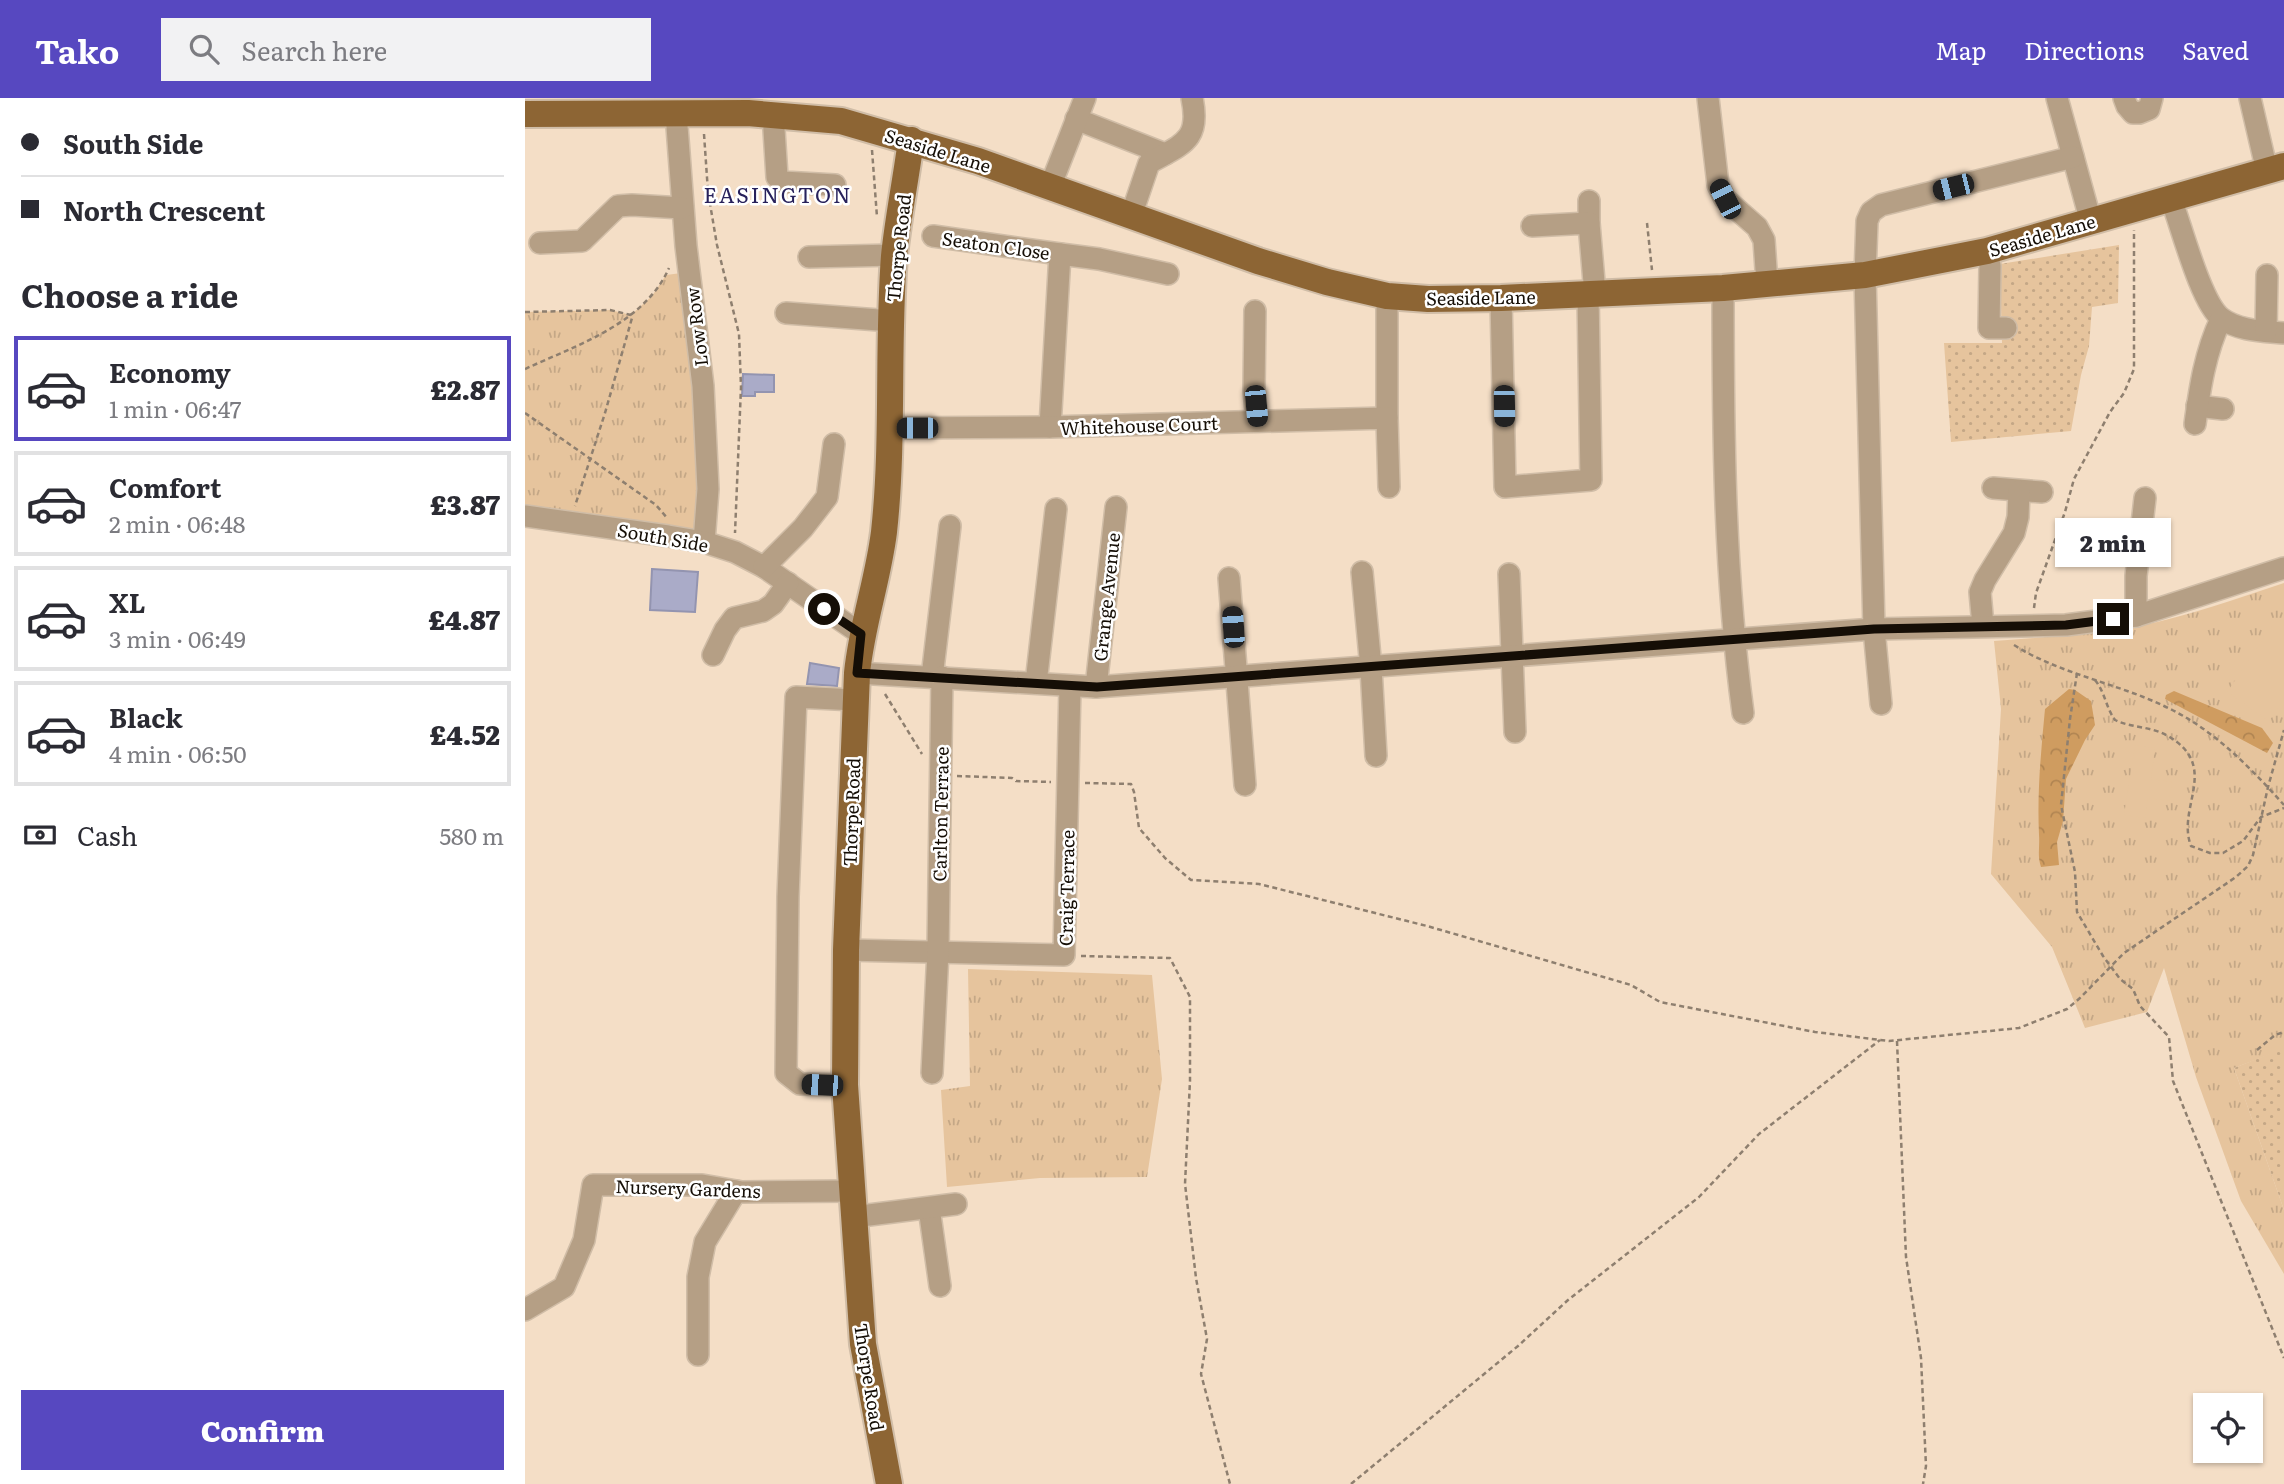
<!DOCTYPE html>
<html lang="en">
<head>
<meta charset="utf-8">
<style>
  body { margin:0; font-family:Literata,serif; background:#f2f2f3; color:#2b2b33; height:100vh; display:flex; flex-direction:column; font-size:26px; white-space:nowrap }
  * { box-sizing:border-box; margin:0 }
  p { font-size:23px; color:#7c7c81 }
  .icon { flex:none; width:38px; height:38px; fill:none; stroke:currentColor; stroke-width:2; stroke-linecap:round; stroke-linejoin:round }
  .map { position:relative; flex:1; overflow:hidden }
  .side { display:flex; flex-direction:column; background:#fff; width:525px }
  .side>* { flex:none }
  .banner { display:grid; align-content:center; height:154px; padding:0 21px; background:#fff }
  .buttons { position:absolute; left:1668px; top:1295px; display:grid; gap:14px }
  .buttons a { display:grid; place-items:center; width:70px; height:70px; border-radius:0px; background:#fff; box-shadow:0 2px 5px #0004; font-size:35px }
  .end { position:absolute; width:32px; height:32px; margin:-16px; border:9px solid #150e06; background:#fff; box-shadow:0 0 0 4px #fff }
  .from { border-radius:50% }
  .bubble { position:absolute; height:49px; border-radius:0px; background:#fff; box-shadow:0 2px 5px #0004; font-size:23px; font-weight:800; line-height:49px; text-align:center }
  .car { position:absolute; width:21px; height:42px; margin:-21px -10px; border-radius:9px; box-shadow:0 0 5px 2px #0007; background:linear-gradient(#222 24%,#8ab4d8 0 40%,#222 0 76%,#8ab4d8 0 86%,#222 0) }
  .banner b { display:flex; align-items:center; gap:24px; height:66px; font-size:26px }
  .banner b+b { border-top:2px solid #e1e1e2 }
  .banner i { width:18px; height:18px; background:#2b2b33 }
  ul { padding:0; list-style:none }
  li { display:flex; align-items:center; gap:21px; height:105px; margin:0 14px 10px; padding:0 7px; border:4px solid #e1e1e2; border-radius:0px }
  li div { flex:1 }
  li b { display:block; font-size:26px }
  li em { font-style:normal; font-weight:800 }
  li.on { border-color:#5748c0 }
  li>.icon { width:63px; height:63px; stroke-width:1.5 }
  h2 { padding:0 21px; font-size:32px; line-height:84px }
  .pay { display:flex; align-items:center; gap:18px; height:77px; padding:0 21px; font-size:26px }
  .pay p { margin-inline-start:auto }
  .cta { display:flex; gap:14px; margin-top:auto; padding:14px 21px }
  .cta a { flex:1; height:80px; border-radius:0px; background:#5748c0; color:#fff; font-size:28px; font-weight:800; line-height:80px; text-align:center }
  header { display:flex; align-items:center; gap:42px; box-sizing:border-box; height:98px; padding:0 35px; background:#5748c0; color:#fff }
  header strong { font-size:33px }
  nav { display:flex; gap:38px; margin-inline-start:auto; font-size:24px }
  .search { width:490px; height:63px; background:#f2f2f3; display:flex; align-items:center; gap:18px; box-sizing:border-box; padding:0 24px; border-radius:0px; color:#7c7c81; font-size:26px }
  main { display:flex; flex:1; min-height:0 }
  .map>svg:first-child { display:block }
  .grass { fill:url(#grass-tufts) }
  .forest { fill:url(#forest-crowns) }
  .garden { fill:url(#garden-dots) }
  .pitch { fill:#e6c49d }
  .building { fill:#aaabc8; stroke:#9394b0; stroke-width:2 }
  .lines { fill:none; stroke-linecap:round; stroke-linejoin:round }
  .minor-casing { stroke:#d0bda7; stroke-width:24 }
  .major-casing { stroke:#d0bda7; stroke-width:30 }
  .path { stroke:#8e7f6f; stroke-width:2.5; stroke-dasharray:5 3.5; stroke-linecap:butt }
  .minor { stroke:#b59f85; stroke-width:21 }
  .major { stroke:#8d6534; stroke-width:26 }
  .route { stroke:#150e06; stroke-width:9 }
  .labels { text-anchor:middle; dominant-baseline:central; stroke-width:5; stroke-linejoin:round; paint-order:stroke }
  .street-label { font-size:18px; fill:#150e06; stroke:#fff }
  .quarter-label { font-size:21px; letter-spacing:2px; fill:#27215b; stroke:#fff }
</style>
</head>
<body>
<header>
<strong>Tako</strong>
<div class="search"><svg class="icon" aria-label="search" viewBox="0 0 24 24"><circle cx="10" cy="10" r="6"/><path d="M15 15l6 6"/></svg>Search here</div>
<nav><a>Map</a><a>Directions</a><a>Saved</a></nav>
</header>
<main>
<section class="side">
<div class="banner">
<b><i class="from"></i>South Side</b>
<b><i></i>North Crescent</b>
</div>
<h2>Choose a ride</h2>
<ul>
<li class="on"><svg class="icon" aria-label="car" viewBox="0 0 24 24"><path d="M5 17H2v-5l4-1 3-4h7l3 4 3 1v5h-3M9 17h6M6 11h13"/><circle cx="7" cy="17" r="2"/><circle cx="17" cy="17" r="2"/></svg><div><b>Economy</b><p>1 min · 06:47</p></div><em>£2.87</em></li>
<li><svg class="icon" aria-label="car" viewBox="0 0 24 24"><path d="M5 17H2v-5l4-1 3-4h7l3 4 3 1v5h-3M9 17h6M6 11h13"/><circle cx="7" cy="17" r="2"/><circle cx="17" cy="17" r="2"/></svg><div><b>Comfort</b><p>2 min · 06:48</p></div><em>£3.87</em></li>
<li><svg class="icon" aria-label="car" viewBox="0 0 24 24"><path d="M5 17H2v-5l4-1 3-4h7l3 4 3 1v5h-3M9 17h6M6 11h13"/><circle cx="7" cy="17" r="2"/><circle cx="17" cy="17" r="2"/></svg><div><b>XL</b><p>3 min · 06:49</p></div><em>£4.87</em></li>
<li><svg class="icon" aria-label="car" viewBox="0 0 24 24"><path d="M5 17H2v-5l4-1 3-4h7l3 4 3 1v5h-3M9 17h6M6 11h13"/><circle cx="7" cy="17" r="2"/><circle cx="17" cy="17" r="2"/></svg><div><b>Black</b><p>4 min · 06:50</p></div><em>£4.52</em></li>
</ul>
<div class="pay"><svg class="icon" aria-label="cash" viewBox="0 0 24 24"><path d="M3 7h18v10H3z"/><circle cx="12" cy="12" r="2"/></svg>Cash<p>580 m</p></div>
<div class="cta"><a>Confirm</a></div>
</section>
<div class="map">
<svg width="1759" height="1386" viewBox="0 0 1759 1386">
  <defs>
    <pattern id="grass-tufts" width="24" height="20" patternUnits="userSpaceOnUse" patternTransform="scale(1.75)"><rect width="24" height="20" fill="#e6c49d"/><path d="M3 7l-1-3M5 7V3M7 7l1-3M15 17l-1-3M17 17v-4M19 17l1-3" fill="none" stroke="#c4a786"/></pattern>
    <pattern id="forest-crowns" width="20" height="18" patternUnits="userSpaceOnUse" patternTransform="scale(1.75)"><rect width="20" height="18" fill="#cf9c60"/><path d="M2 6a3 3 0 1 1 6 0M12 15a3 3 0 1 1 6 0" fill="none" stroke="#b18552"/></pattern>
    <pattern id="garden-dots" width="8" height="8" patternUnits="userSpaceOnUse" patternTransform="scale(1.75)"><rect width="8" height="8" fill="#e6c49d"/><path d="M2 2h.1M6 6h.1" fill="none" stroke="#c4a786" stroke-width="1.8" stroke-linecap="round"/></pattern>
  </defs>
  <rect width="100%" height="100%" fill="#f4dec6"/>
  <g class="grass">
    <polygon points="164,174 179,444 0,418 0,214 85,212 106,217 127,198 141,177"/>
    <path d="M1759,485V951L1709,970L1759,1112V1176L1716,1103L1671,979L1639,870L1622,914L1560,930L1527,849L1466,776L1476,611L1469,543C1518,539 1566,537 1614,528C1663,518 1711,501 1759,485Z"/>
    <polygon points="443,871 627,877 637,981 622,1079 515,1080 422,1089 416,992 445,988"/>
  </g>
  <g class="forest">
    <path d="M1544,591L1550,592L1566,603L1570,627L1560,642L1541,681L1538,723L1532,744L1534,767L1516,769C1512,757 1515,749 1514,737C1512,694 1516,653 1520,611Z"/>
    <polygon points="1649,593 1737,630 1748,645 1742,655 1640,601 1641,597"/>
  </g>
  <g class="garden">
    <polygon points="1594,147 1593,205 1567,209 1564,248 1556,277 1546,333 1426,344 1419,245 1477,245 1475,166"/>
    <polygon points="1759,950 1759,1112 1709,970"/>
  </g>
  <g class="pitch">
    <polygon points="1747,528 1759,536 1759,601 1744,623 1702,594"/>
    <polygon points="1610,647 1630,650 1626,681 1647,684 1644,703 1623,700 1620,720 1599,717"/>
  </g>
  <g class="building">
    <polygon points="218,276 249,277 249,294 230,294 230,298 217,298"/>
    <polygon points="127,471 173,474 170,514 125,512"/>
    <polygon points="285,565 314,570 312,588 282,586"/>
  </g>
  <g class="lines">
    <g class="minor-casing">
      <g id="minor">
        <polyline points="1183,0 1193,87 1200,101 1232,129 1239,142 1242,186"/>
        <polyline points="1532,0 1566,124"/>
        <polyline points="1599,0 1602,8 1608,15 1614,15 1624,11 1627,0"/>
        <polyline points="1725,0 1742,73"/>
        <polyline points="151,15 161,148 178,288 183,391 179,444"/>
        <polyline points="248,16 252,79 258,84 310,87"/>
        <polyline points="551,21 640,56"/>
        <polyline points="525,89 560,0"/>
        <path d="M1646,101C1656,127 1676,205 1696,220C1713,233 1739,233 1759,235"/>
        <polyline points="1064,103 1064,125"/>
        <path d="M606,118L624,65C657,46 676,43 667,0"/>
        <polyline points="1007,128 1064,125 1070,196"/>
        <polyline points="408,138 535,156"/>
        <polyline points="15,145 57,143 93,108 107,107 157,110"/>
        <polyline points="1462,153 1465,168 1464,230 1481,230"/>
        <polyline points="284,159 369,157"/>
        <path d="M1198,190C1198,332 1199,474 1218,615"/>
        <polyline points="976,200 980,389 1066,382 1063,196"/>
        <polyline points="730,213 729,292 732,323"/>
        <polyline points="261,215 367,223"/>
        <polyline points="1741,233 1742,177"/>
        <polyline points="1672,308 1698,311"/>
        <polyline points="862,320 862,198"/>
        <path d="M1670,326C1675,289 1680,255 1696,221"/>
        <polyline points="525,329 535,156 574,161 643,176"/>
        <polyline points="366,330 525,329 862,320 864,389"/>
        <polyline points="1468,390 1517,394"/>
        <polyline points="0,418 143,438 179,444 210,454 239,469 336,536"/>
        <polyline points="239,469 278,430 302,399 309,346"/>
        <polyline points="837,474 846,570 851,658"/>
        <polyline points="984,476 990,634"/>
        <polyline points="704,480 720,687"/>
        <polyline points="1611,518 1611,478 1620,400"/>
        <polyline points="1458,528 1455,494 1460,482 1489,435 1493,419 1494,393"/>
        <polyline points="188,557 200,532 209,520 238,513 248,506 263,485"/>
        <polyline points="332,575 571,589 1349,531 1541,527 1611,518 1759,470"/>
        <polyline points="407,579 425,428"/>
        <polyline points="511,585 531,411"/>
        <polyline points="571,589 591,409"/>
        <polyline points="1356,606 1349,531 1340,177 1342,123 1346,114 1356,107 1548,59"/>
        <polyline points="321,852 539,857 545,588"/>
        <polyline points="407,975 413,853 417,579"/>
        <polyline points="320,987 275,986 261,975 263,799 271,599 330,602"/>
        <polyline points="404,1110 415,1188"/>
        <polyline points="328,1119 431,1106"/>
        <polyline points="0,1212 39,1189 59,1142 68,1087 177,1087 217,1094 326,1093"/>
        <polyline points="173,1257 173,1179 180,1144 211,1093"/>
      </g>
    </g>
    <g class="major-casing">
      <g id="major">
        <polyline points="0,16 223,15 316,23 453,63 733,163 802,184 862,198 903,201 976,200 1198,190 1340,177 1462,153 1759,68"/>
        <path d="M364,1386L338,1246L320,987L321,852L332,575C337,526 353,482 359,434C369,342 362,250 369,158C373,119 381,81 386,42"/>
      </g>
    </g>
    <g class="path">
      <polyline points="179,36 183,94 192,147 214,236 216,289 210,435"/>
      <polyline points="347,52 352,119"/>
      <polyline points="1122,125 1127,172"/>
      <polyline points="0,214 85,212 106,217 107,220 80,315 50,408"/>
      <path d="M0,271C52,247 119,226 144,170"/>
      <polyline points="0,315 131,407 143,421"/>
      <polyline points="1509,510 1511,495 1540,414 1549,381 1585,314 1599,295 1609,271 1609,132"/>
      <path d="M1489,547C1535,576 1591,585 1639,608C1687,630 1724,668 1759,707"/>
      <polyline points="1552,575 1545,621 1536,707 1550,774 1552,814 1578,858 1595,881 1608,891 1615,908 1644,939 1648,983 1759,1260"/>
      <path d="M1570,582C1580,594 1581,610 1590,622C1606,630 1626,628 1643,638C1696,669 1651,709 1666,748L1685,755H1698L1718,743L1736,719L1759,710"/>
      <polyline points="360,596 397,656"/>
      <polyline points="432,678 487,680 491,683 526,684"/>
      <polyline points="560,685 606,686 609,694 614,730 640,760 666,782 734,786 902,828 1106,887 1135,904 1290,934 1364,943 1494,930 1542,911 1555,900 1599,855 1711,779 1723,768 1728,757 1743,689 1759,632"/>
      <polyline points="556,858 645,860 665,899 665,983 660,1086 671,1180 682,1241 676,1276 705,1386"/>
      <polyline points="1372,943 1381,1159 1396,1260 1401,1368 1398,1386"/>
      <polyline points="1732,952 1750,937 1759,934"/>
      <polyline points="826,1386 993,1248 1043,1202 1174,1099 1234,1036 1355,942"/>
    </g>
    <use href="#minor" class="minor"/>
    <use href="#major" class="major"/>
  </g>
  <g class="lines">
    <polyline class="route" points="299,511 336,536 332,575 572,589 1349,531 1541,527 1588,521"/>
  </g>
  <g class="labels">
    <g class="street-label">
      <text transform="translate(413 52) rotate(17)">Seaside Lane</text>
      <text transform="translate(1517 137) rotate(-16)">Seaside Lane</text>
      <text transform="translate(471 147) rotate(8)">Seaton Close</text>
      <text transform="translate(373 150) rotate(-84)">Thorpe Road</text>
      <text transform="translate(956 199) rotate(-1)">Seaside Lane</text>
      <text transform="translate(171 229) rotate(-97)">Low Row</text>
      <text transform="translate(614 327) rotate(-2)">Whitehouse Court</text>
      <text transform="translate(138 439) rotate(10)">South Side</text>
      <text transform="translate(581 499) rotate(-84)">Grange Avenue</text>
      <text transform="translate(326 714) rotate(-88)">Thorpe Road</text>
      <text transform="translate(415 716) rotate(-89)">Carlton Terrace</text>
      <text transform="translate(541 790) rotate(-89)">Craig Terrace</text>
      <text transform="translate(163 1090) rotate(2)">Nursery Gardens</text>
      <text transform="translate(345 1279) rotate(81)">Thorpe Road</text>
    </g>
    <g class="quarter-label">
      <text x="253" y="95">EASINGTON</text>
    </g>
  </g>
</svg>
<div class="buttons">
<a><svg class="icon" aria-label="locate" viewBox="0 0 24 24"><circle cx="12" cy="12" r="6"/><path d="M12 2v4M12 18v4M2 12h4M18 12h4"/></svg></a>
</div>
<i class="end from" style="left:299px;top:511px"></i>
<i class="end" style="left:1588px;top:521px"></i>
<div class="bubble" style="left:1530px;top:420px;width:116px">2 min</div>
<i class="car" style="left:1428px;top:89px;rotate:256deg"></i>
<i class="car" style="left:1200px;top:101px;rotate:333deg"></i>
<i class="car" style="left:731px;top:308px;rotate:175deg"></i>
<i class="car" style="left:979px;top:308px;rotate:179deg"></i>
<i class="car" style="left:392px;top:330px;rotate:270deg"></i>
<i class="car" style="left:708px;top:529px;rotate:356deg"></i>
<i class="car" style="left:297px;top:987px;rotate:272deg"></i>
</div>
</main>
</body>
</html>
